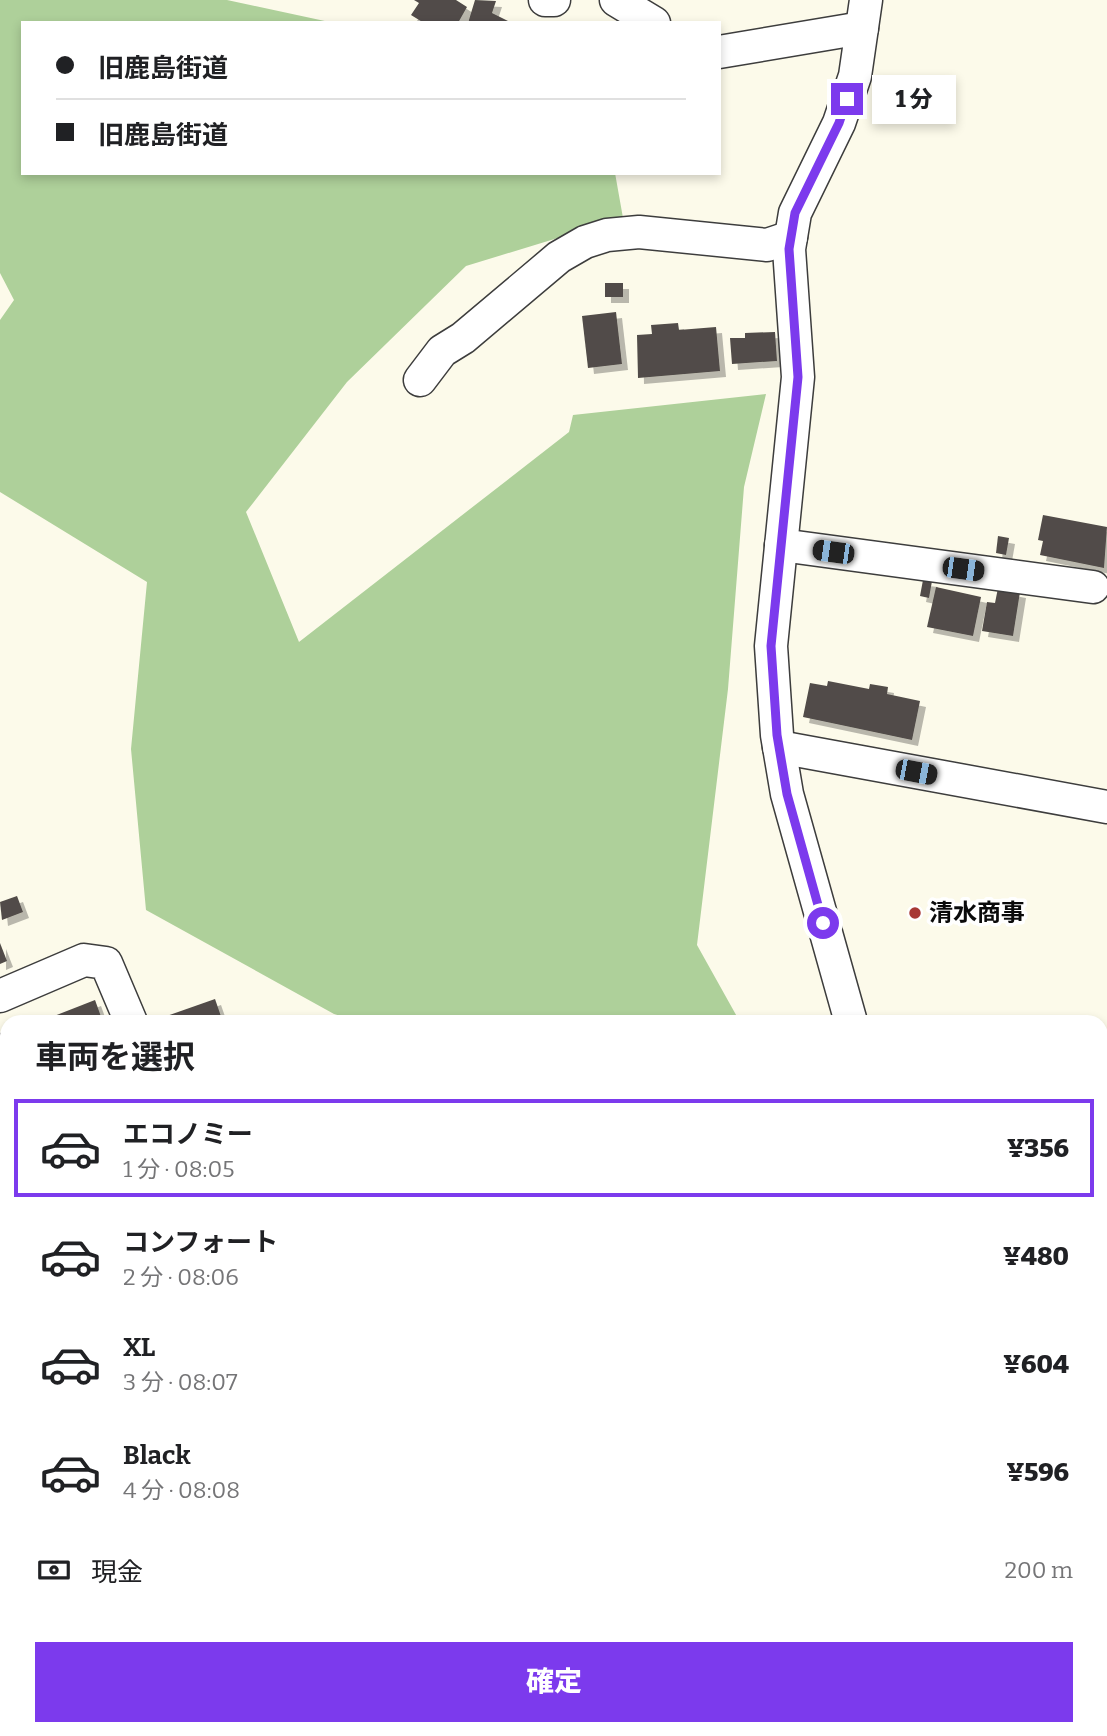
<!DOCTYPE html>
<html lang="ja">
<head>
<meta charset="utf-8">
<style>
  body { margin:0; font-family:Bitter,"Noto Sans JP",serif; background:#f2f2f2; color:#202124; height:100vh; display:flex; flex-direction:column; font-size:26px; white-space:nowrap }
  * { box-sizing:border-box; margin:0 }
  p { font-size:23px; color:#757577 }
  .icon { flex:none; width:38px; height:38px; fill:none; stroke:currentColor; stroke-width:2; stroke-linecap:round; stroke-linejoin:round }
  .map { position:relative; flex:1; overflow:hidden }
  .panel { position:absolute; left:0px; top:1015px; width:1108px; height:721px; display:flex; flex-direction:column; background:#fff; border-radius:21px 21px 0 0; box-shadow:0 4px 10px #0003 }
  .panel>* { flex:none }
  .top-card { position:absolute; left:21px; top:21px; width:700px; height:154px; border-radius:0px; box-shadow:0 4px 10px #0003; display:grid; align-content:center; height:154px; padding:0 35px; background:#fff }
  .end { position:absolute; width:32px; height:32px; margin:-16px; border:9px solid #7c3aed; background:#fff; box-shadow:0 0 0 4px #fff }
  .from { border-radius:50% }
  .bubble { position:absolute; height:49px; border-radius:0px; background:#fff; box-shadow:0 4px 10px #0003; font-size:23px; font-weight:800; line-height:49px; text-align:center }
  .car { position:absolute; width:21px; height:42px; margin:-21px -10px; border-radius:9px; box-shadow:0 0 5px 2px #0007; background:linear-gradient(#222 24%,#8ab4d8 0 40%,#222 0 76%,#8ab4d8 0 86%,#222 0) }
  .top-card b { display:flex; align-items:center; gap:24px; height:66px; font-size:26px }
  .top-card b+b { border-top:2px solid #e0e0e0 }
  .top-card i { width:18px; height:18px; background:#202124 }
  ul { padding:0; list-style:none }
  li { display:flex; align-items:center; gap:21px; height:98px; margin:0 14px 10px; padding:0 21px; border:4px solid transparent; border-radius:0px }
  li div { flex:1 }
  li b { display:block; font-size:26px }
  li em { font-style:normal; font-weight:800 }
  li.active { border-color:#7c3aed }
  li>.icon { width:63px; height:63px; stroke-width:1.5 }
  h2 { padding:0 35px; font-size:32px; line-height:84px }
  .pay { display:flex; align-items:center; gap:18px; height:77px; padding:0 35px; font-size:26px }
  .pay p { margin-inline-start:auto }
  .button { display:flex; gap:14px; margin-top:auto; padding:14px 35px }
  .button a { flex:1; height:80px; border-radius:0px; background:#7c3aed; color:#fff; font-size:28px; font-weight:800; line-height:80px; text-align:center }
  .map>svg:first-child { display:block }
  .forest { fill:#aed09a }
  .building { fill:#514c48; filter:url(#shadow) }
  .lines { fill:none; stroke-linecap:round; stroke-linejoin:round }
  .minor-casing { stroke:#3d3d3d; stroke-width:35 }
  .minor { stroke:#fff; stroke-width:32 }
  .route { stroke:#7c3aed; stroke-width:9 }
  .poi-dot { fill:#a73835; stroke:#fff; stroke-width:2.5 }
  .labels { text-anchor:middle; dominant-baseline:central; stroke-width:7; stroke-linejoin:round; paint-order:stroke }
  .poi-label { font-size:24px; font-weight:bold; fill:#0a0a0a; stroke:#fff; text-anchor:start }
</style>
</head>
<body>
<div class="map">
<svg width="1107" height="1736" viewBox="0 0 1107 1736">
  <defs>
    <filter id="shadow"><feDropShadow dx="6" dy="6" stdDeviation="0" flood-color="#0004"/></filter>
  </defs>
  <rect width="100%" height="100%" fill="#fcfaea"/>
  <g class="forest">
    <polygon points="0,0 227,0 334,23 23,23 23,173 615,173 623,218 466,266 347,382 246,512 299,642 569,432 573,415 766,394 744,487 728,689 697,945 740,1022 361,1022 334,1014 146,910 131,749 147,582 0,492 0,320 14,300 0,273"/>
    <polygon points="1101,1611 1107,1615 1107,1736 634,1736 634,1729 1101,1729"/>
  </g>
  <g class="building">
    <polygon points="414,0 456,0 467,7 458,23 424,23 411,15 419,3"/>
    <polygon points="475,0 496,1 492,13 512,23 468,23"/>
    <rect x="605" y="283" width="18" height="14"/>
    <polygon points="616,312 622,364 588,368 582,316"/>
    <polygon points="678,323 679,330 716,327 720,371 638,378 637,335 652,334 651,325"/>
    <polygon points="775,332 777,361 732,364 730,338 745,338 745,333"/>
    <polygon points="1043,515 1107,527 1104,568 1040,555 1043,541 1038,540"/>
    <polygon points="998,536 1009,538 1006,555 996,553"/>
    <polygon points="923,580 932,581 929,598 920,596"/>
    <polygon points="936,587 981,597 973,636 927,627"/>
    <polygon points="998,588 1020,592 1013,636 982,631 987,602 995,603"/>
    <polygon points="828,681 869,689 870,684 888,687 887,694 920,701 912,740 803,717 810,683 827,686"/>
    <polygon points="17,896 23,912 2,920 0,902"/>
    <polygon points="0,943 7,961 0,964"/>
    <polygon points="215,999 223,1022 163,1022 161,1018"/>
    <polygon points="95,1000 103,1022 50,1022 49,1018"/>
    <polygon points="7,1030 7,1054 0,1057 0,1033"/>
    <polygon points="0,1200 7,1213 7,1237 0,1239"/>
    <polygon points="7,1274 7,1308 0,1310 0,1276"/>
    <rect x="0" y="1356" width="7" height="30"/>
    <polygon points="0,1442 7,1444 7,1486 0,1484"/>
    <polygon points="1101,1471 1107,1476 1101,1485"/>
    <polygon points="1107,1508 1107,1539 1101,1533 1101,1515"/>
    <polygon points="0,1526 7,1529 7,1545 0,1560"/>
    <polygon points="0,1647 7,1653 7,1690 0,1684"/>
    <polygon points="21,1729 65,1729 71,1736 27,1736"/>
    <polygon points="175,1729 220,1729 228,1736 168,1736"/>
    <polygon points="392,1729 424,1729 422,1736 411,1736"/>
  </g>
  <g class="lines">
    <g class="minor-casing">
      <g id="minor">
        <polyline points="545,0 554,0"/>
        <polyline points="616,0 654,23"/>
        <polyline points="719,52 862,28"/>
        <polyline points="420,380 442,351 463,338 559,257 585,242 607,235 639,232 767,245 791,237"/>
        <polyline points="781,545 1093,587"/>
        <polyline points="779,747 1107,807"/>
        <polyline points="0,996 84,960 106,963 131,1022"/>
        <polyline points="851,1022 787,794 777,735 771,646 798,377 789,249 795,213 839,123 855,76 866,0"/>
        <polyline points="0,1137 7,1156"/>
        <polyline points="1101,1379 1107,1386"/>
        <polyline points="0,1399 7,1400"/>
        <polyline points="0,1594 7,1579"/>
        <polyline points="116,1736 121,1729"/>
      </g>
    </g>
    <use href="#minor" class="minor"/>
  </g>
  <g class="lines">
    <polyline class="route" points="823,923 787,794 777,735 771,646 798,377 789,249 795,213 839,123 847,99"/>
  </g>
  <circle class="poi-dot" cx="915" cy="913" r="7"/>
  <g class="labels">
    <g class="poi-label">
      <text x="929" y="913">清水商事</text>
    </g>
  </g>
</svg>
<i class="end from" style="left:823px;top:923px"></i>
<i class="end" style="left:847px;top:99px"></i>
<div class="bubble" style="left:872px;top:75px;width:84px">1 分</div>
<i class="car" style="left:833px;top:552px;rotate:278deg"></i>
<i class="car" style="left:963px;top:569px;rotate:98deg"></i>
<i class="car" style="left:916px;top:772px;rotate:101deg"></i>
<div class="top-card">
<b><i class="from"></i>旧鹿島街道</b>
<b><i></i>旧鹿島街道</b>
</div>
<section class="panel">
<h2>車両を選択</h2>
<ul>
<li class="active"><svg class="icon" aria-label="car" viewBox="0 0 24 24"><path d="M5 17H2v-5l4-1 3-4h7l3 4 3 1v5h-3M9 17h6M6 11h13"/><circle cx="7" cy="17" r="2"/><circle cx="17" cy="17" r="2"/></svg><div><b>エコノミー</b><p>1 分 · 08:05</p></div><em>¥356</em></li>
<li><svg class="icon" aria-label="car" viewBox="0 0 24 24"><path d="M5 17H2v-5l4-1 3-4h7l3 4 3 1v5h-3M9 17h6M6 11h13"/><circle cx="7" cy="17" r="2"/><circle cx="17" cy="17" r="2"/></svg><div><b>コンフォート</b><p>2 分 · 08:06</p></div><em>¥480</em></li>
<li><svg class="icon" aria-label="car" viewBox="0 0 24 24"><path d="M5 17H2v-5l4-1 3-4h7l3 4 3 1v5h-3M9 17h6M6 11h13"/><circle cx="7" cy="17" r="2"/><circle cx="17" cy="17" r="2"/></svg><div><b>XL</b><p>3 分 · 08:07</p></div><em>¥604</em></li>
<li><svg class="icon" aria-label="car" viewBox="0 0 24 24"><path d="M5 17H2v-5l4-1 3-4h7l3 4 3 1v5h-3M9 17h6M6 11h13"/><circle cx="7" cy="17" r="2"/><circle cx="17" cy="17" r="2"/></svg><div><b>Black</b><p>4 分 · 08:08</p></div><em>¥596</em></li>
</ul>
<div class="pay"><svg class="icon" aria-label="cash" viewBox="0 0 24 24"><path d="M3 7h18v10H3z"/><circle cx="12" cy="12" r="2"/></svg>現金<p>200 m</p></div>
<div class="button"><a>確定</a></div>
</section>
</div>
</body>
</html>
